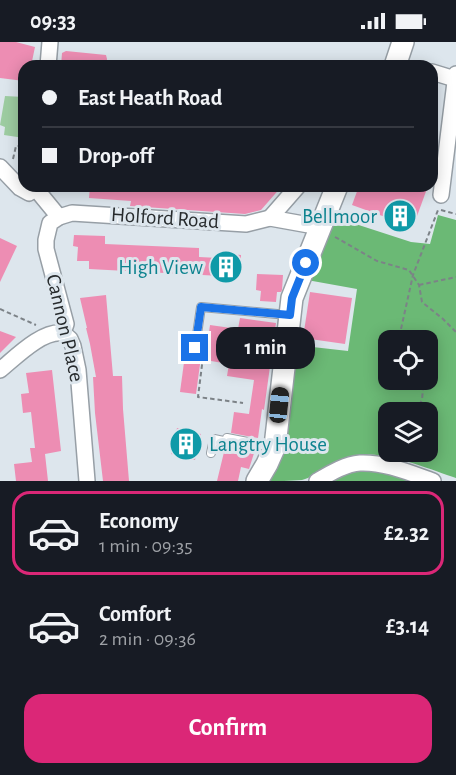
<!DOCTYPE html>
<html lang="en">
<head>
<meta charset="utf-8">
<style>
  body { margin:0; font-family:"Alegreya Sans",sans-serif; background:#20242c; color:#f1f3f6; height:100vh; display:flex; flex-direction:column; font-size:22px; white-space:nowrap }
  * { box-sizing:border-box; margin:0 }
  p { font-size:20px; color:#9ea1a6 }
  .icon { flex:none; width:33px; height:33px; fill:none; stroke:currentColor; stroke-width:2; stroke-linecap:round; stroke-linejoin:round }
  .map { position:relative; height:439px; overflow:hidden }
  .details { display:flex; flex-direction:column; background:#171b24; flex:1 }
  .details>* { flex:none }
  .guide { position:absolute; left:18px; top:18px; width:420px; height:132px; border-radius:18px; box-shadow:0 3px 15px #0003; display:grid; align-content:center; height:132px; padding:0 24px; background:#171b24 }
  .controls { position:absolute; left:378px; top:288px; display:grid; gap:12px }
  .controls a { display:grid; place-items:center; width:60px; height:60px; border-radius:12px; background:#171b24; box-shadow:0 3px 15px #0003; font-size:30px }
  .end { position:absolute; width:27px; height:27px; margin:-14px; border:8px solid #1a73e8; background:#fff; box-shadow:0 0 0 3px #fff }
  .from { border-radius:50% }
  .bubble { position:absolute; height:42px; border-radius:18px; background:#171b24; box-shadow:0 3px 15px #0003; font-size:20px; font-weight:700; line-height:42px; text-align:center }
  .car { position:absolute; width:18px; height:36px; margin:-18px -9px; border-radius:8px; box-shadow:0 0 4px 2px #0007; background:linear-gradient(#222 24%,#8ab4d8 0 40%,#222 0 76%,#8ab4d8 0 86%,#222 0) }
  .guide b { display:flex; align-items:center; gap:21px; height:57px; font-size:22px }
  .guide b+b { border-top:2px solid #363941 }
  .guide i { width:15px; height:15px; background:#f1f3f6 }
  ul { padding:10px 0 0; list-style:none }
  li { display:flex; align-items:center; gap:18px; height:84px; margin:0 12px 9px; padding:0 12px; border:3px solid transparent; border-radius:18px }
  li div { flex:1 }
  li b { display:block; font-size:22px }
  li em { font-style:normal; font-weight:700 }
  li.current { border-color:#db2777 }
  li>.icon { width:54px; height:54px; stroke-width:1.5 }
  .action { display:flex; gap:12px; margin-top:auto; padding:12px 24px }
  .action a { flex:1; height:69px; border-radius:18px; background:#db2777; color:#fff; font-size:24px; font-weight:700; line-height:69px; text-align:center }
  .status { display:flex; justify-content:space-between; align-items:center; height:42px; padding:0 30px; background:#171b24; direction:ltr }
  .status svg { height:16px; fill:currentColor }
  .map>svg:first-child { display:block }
  .green { fill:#9dcca1 }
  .forest { fill:#6bb975; fill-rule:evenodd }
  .building { fill:#ed8db3 }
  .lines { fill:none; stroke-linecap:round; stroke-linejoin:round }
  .lane-casing { stroke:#979fa6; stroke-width:10 }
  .street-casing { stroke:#979fa6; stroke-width:18 }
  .secondary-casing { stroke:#979fa6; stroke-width:24 }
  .path { stroke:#7c8287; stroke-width:2; stroke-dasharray:4.5 3; stroke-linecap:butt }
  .lane { stroke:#fff; stroke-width:8 }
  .street { stroke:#fff; stroke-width:15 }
  .secondary { stroke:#fff; stroke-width:21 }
  .route { stroke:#1a73e8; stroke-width:8 }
  .labels { text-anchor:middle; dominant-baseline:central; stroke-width:6; stroke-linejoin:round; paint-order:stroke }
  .culture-label { font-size:21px; fill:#0d838f; stroke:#dde6ed; text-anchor:end }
  .street-label { font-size:21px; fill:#272b2d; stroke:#dde6ed }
</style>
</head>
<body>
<div class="status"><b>09:33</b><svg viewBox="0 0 49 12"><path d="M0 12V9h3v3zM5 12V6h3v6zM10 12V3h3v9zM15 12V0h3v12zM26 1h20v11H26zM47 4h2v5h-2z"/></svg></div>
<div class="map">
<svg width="456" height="439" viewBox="0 0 456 439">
  <rect width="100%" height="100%" fill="#dde6ed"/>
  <polygon class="green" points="5,54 24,55 24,96 4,93 5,85 0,83"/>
  <g class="forest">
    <path d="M438,173L456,178V436C432,428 386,409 362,413C340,416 323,432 302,438C293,439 275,439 265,439L286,302L348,309L357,247L307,238L331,174L411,200L430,202ZM388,298H428V338H388ZM388,370H428V410H388Z"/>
    <polygon points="367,426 376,426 409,439 331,439 351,430"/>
  </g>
  <g class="building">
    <polygon points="0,0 16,0 35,5 31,24 24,24 24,39 0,36"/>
    <polygon points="66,9 106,13 107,17 106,24 61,24 62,11"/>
    <polygon points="90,144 282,144 261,168 245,172 130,164 131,159 89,156"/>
    <polygon points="359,144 428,144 413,185 352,163"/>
    <polygon points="74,193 105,194 105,202 199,206 199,215 219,216 219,211 241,213 240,235 89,227 89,219 77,219 78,205 73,204"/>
    <polygon points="0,196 17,204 0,240"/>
    <polygon points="257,232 283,233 282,248 281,250 277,250 276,260 260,259 261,249 256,248"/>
    <polygon points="310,250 352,256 345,302 303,296"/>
    <polygon points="106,253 113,334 122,334 123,367 129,439 103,439 95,371 93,335 96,335 90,302 86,286 87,286 80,256"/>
    <polygon points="240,276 276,281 264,368 262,367 258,396 231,391 234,370 249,372 254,338 227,334 229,322 205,318 210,283 238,287"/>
    <polygon points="0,289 16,295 0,311"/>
    <polygon points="185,313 201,315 196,352 180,350"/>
    <polygon points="52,328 61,409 45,412 48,439 16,439 14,422 32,420 30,406 35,406 31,370 23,371 21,352 29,351 26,331"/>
    <polygon points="177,386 201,392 195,418 171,412"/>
    <polygon points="238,404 255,408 249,427 241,425 238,439 217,439 225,406 234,407"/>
  </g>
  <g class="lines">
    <g class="lane-casing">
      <g id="lane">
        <polyline points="195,306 201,265 288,273"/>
        <polyline points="227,396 273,405"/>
        <polyline points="211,411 214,397 233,401"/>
      </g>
    </g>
    <g class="street-casing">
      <g id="street">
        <polyline points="48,24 50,0"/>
        <polyline points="432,30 455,37"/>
        <polyline points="0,125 20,146 29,151 38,144"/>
        <polyline points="298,144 270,176 320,185"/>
        <polyline points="36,147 59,175"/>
        <polyline points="441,153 456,32"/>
        <path d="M0,328C16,315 42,288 63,291"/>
        <polyline points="87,439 78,328 73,304 70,297 63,291 66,282 46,207 46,198 50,181 59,175 72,171 246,182 270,176"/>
        <path d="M317,439C329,432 345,422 360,421C385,420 410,431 433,439"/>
      </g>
    </g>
    <g class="secondary-casing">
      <g id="secondary">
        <polyline points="395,24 403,0"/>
        <polyline points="257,439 267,422 275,404 292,256 337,144"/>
      </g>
    </g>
    <g class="path">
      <polyline points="13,117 16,104 24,104"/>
      <polyline points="441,168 456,172"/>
      <polyline points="335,195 377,219 409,228 419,243 422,260 443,277 456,290"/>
      <polyline points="419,243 456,235"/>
      <polyline points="0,267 36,283"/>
      <polyline points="411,298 401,287 413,233 438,168"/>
      <polyline points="203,315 198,355 243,361"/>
      <polyline points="417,370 422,357 424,338"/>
    </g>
    <use href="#lane" class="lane"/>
    <use href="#street" class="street"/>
    <use href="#secondary" class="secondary"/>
  </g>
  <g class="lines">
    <polyline class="route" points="195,306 201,265 290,273 292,256 306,221"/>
  </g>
  <defs>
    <g id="building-disc" transform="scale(1.725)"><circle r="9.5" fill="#0f9aa8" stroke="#dde6ed"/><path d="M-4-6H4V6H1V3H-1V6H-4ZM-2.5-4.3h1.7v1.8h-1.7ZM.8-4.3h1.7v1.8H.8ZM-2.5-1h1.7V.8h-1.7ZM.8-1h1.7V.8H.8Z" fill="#fff"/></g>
  </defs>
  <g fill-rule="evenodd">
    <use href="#building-disc" x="400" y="174"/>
    <use href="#building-disc" x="226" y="225"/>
    <use href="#building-disc" x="186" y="402"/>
  </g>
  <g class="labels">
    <g class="culture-label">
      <text x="377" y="174">Bellmoor</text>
      <text x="203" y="225">High View</text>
      <text x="209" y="402" text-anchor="start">Langtry House</text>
    </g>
    <g class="street-label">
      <text transform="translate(165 176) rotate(4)">Holford Road</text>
      <text transform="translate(65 286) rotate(77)">Cannon Place</text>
    </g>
  </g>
</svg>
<div class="controls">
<a><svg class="icon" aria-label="locate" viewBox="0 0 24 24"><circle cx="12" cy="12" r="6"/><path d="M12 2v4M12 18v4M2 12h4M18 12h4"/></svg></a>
<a><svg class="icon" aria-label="layers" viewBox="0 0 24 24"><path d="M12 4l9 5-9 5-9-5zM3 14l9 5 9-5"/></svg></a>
</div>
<i class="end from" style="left:306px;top:221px"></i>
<i class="end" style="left:195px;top:306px"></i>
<div class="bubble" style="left:216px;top:285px;width:99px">1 min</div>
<i class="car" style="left:279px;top:363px;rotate:6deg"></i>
<div class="guide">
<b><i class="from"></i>East Heath Road</b>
<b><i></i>Drop-off</b>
</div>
</div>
<section class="details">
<ul>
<li class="current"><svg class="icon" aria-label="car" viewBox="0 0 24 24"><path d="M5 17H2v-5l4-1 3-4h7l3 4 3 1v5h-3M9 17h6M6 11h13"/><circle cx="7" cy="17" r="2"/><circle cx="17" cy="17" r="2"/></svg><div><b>Economy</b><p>1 min · 09:35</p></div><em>£2.32</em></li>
<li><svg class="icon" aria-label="car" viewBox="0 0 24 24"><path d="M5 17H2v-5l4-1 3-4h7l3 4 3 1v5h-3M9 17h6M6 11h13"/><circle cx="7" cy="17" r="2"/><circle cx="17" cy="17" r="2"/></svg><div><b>Comfort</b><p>2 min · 09:36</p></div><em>£3.14</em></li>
</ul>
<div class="action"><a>Confirm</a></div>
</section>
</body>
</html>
